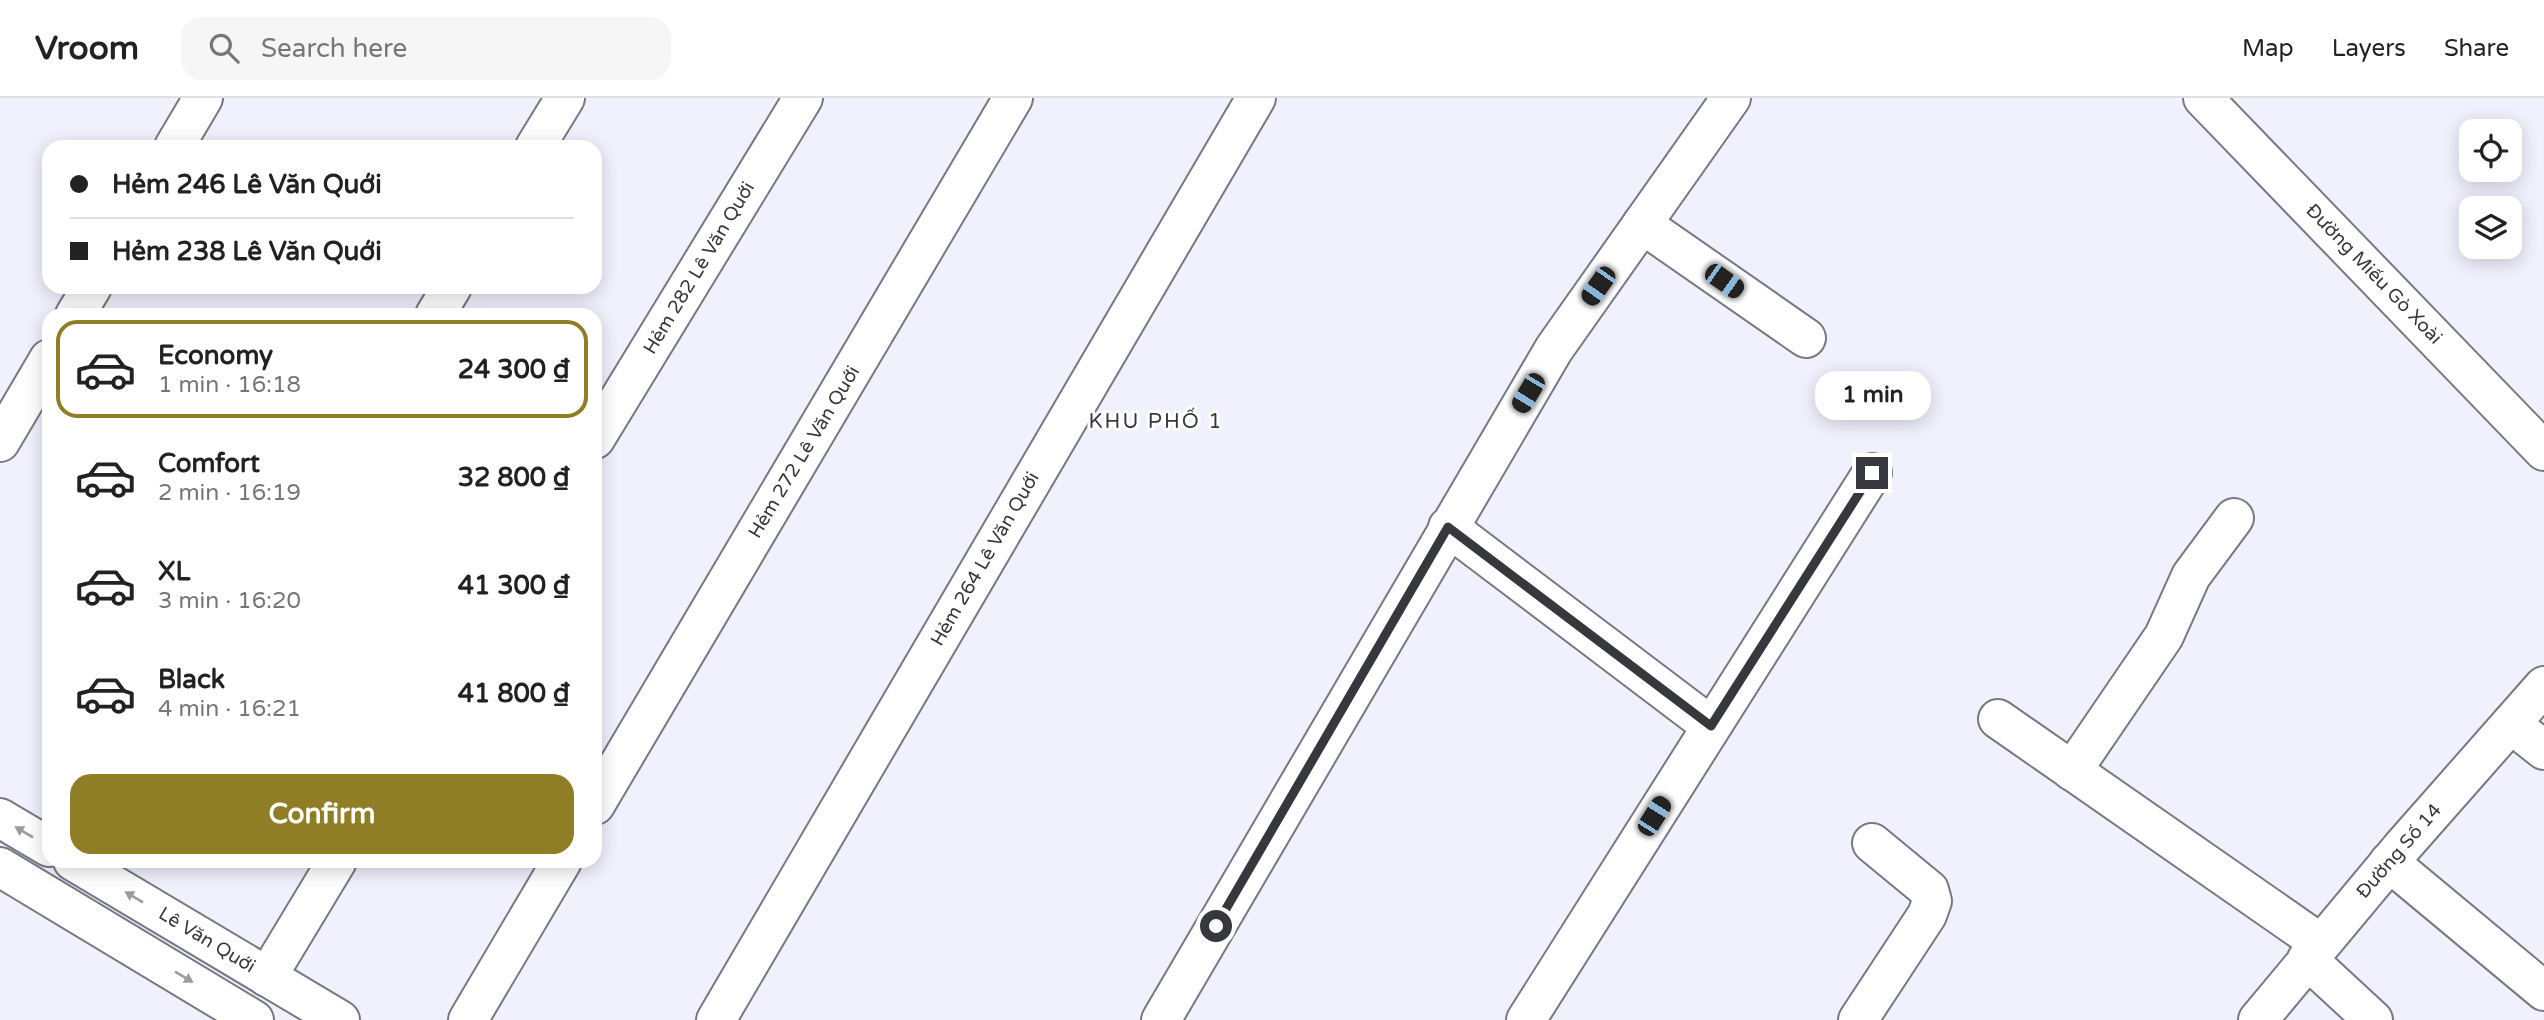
<!DOCTYPE html>
<html lang="en">
<head>
<meta charset="utf-8">
<style>
  body { margin:0; font-family:"Varela Round",sans-serif; background:#f6f6f6; color:#222; height:100vh; display:flex; flex-direction:column; font-size:26px; white-space:nowrap }
  * { box-sizing:border-box; margin:0 }
  p { font-size:23px; color:#767676 }
  .icon { flex:none; width:38px; height:38px; fill:none; stroke:currentColor; stroke-width:2; stroke-linecap:round; stroke-linejoin:round }
  .map { position:relative; flex:1; overflow:hidden }
  .details { position:absolute; left:42px; top:210px; width:560px; height:560px; display:flex; flex-direction:column; background:#fff; border-radius:21px; box-shadow:0 4px 18px #0003 }
  .details>* { flex:none }
  .banner { position:absolute; left:42px; top:42px; width:560px; height:154px; border-radius:21px; box-shadow:0 4px 18px #0003; display:grid; align-content:center; height:154px; padding:0 28px; background:#fff }
  .fabs { position:absolute; left:2459px; top:21px; display:grid; gap:14px }
  .fabs a { display:grid; place-items:center; width:63px; height:63px; border-radius:14px; background:#fff; box-shadow:0 4px 18px #0003; font-size:35px }
  .end { position:absolute; width:32px; height:32px; margin:-16px; border:9px solid #37383d; background:#fff; box-shadow:0 0 0 4px #fff }
  .from { border-radius:50% }
  .bubble { position:absolute; height:49px; border-radius:21px; background:#fff; box-shadow:0 4px 18px #0003; font-size:23px; font-weight:700; line-height:49px; text-align:center }
  .car { position:absolute; width:21px; height:42px; margin:-21px -10px; border-radius:9px; box-shadow:0 0 5px 2px #0007; background:linear-gradient(#222 24%,#8ab4d8 0 40%,#222 0 76%,#8ab4d8 0 86%,#222 0) }
  .banner b { display:flex; align-items:center; gap:24px; height:66px; font-size:26px }
  .banner b+b { border-top:2px solid #e0e0e0 }
  .banner i { width:18px; height:18px; background:#222 }
  ul { padding:12px 0 0; list-style:none }
  li { display:flex; align-items:center; gap:21px; height:98px; margin:0 14px 10px; padding:0 14px; border:4px solid transparent; border-radius:21px }
  li div { flex:1 }
  li b { display:block; font-size:26px }
  li em { font-style:normal; font-weight:700 }
  li.active { border-color:#8f7e25 }
  li>.icon { width:63px; height:63px; stroke-width:1.5 }
  .action { display:flex; gap:14px; margin-top:auto; padding:14px 28px }
  .action a { flex:1; height:80px; border-radius:21px; background:#8f7e25; color:#fff; font-size:28px; font-weight:700; line-height:80px; text-align:center }
  header { display:flex; align-items:center; gap:42px; box-sizing:border-box; height:98px; padding:0 35px; background:#fff; border-bottom:2px solid #e0e0e0 }
  header strong { font-size:33px }
  nav { display:flex; gap:38px; margin-inline-start:auto; font-size:24px }
  .search { width:490px; height:63px; background:#f6f6f6; display:flex; align-items:center; gap:18px; box-sizing:border-box; padding:0 24px; border-radius:21px; color:#767676; font-size:26px }
  .map>svg:first-child { display:block }
  .lines { fill:none; stroke-linecap:round; stroke-linejoin:round }
  .minor-casing { stroke:#767884; stroke-width:42 }
  .major-casing { stroke:#767884; stroke-width:42 }
  .minor { stroke:#fff; stroke-width:38 }
  .major { stroke:#fff; stroke-width:38 }
  .oneway { fill:#9b9c9e }
  .route { stroke:#37383d; stroke-width:9 }
  .labels { text-anchor:middle; dominant-baseline:central; stroke-width:6; stroke-linejoin:round; paint-order:stroke }
  .street-label { font-size:19px; fill:#37383d; stroke:#fff }
  .neighbourhood-label { font-size:21px; letter-spacing:2px; fill:#37383d; stroke:#fff }
</style>
</head>
<body>
<header>
<strong>Vroom</strong>
<div class="search"><svg class="icon" aria-label="search" viewBox="0 0 24 24"><circle cx="10" cy="10" r="6"/><path d="M15 15l6 6"/></svg>Search here</div>
<nav><a>Map</a><a>Layers</a><a>Share</a></nav>
</header>
<div class="map">
<svg width="2544" height="922" viewBox="0 0 2544 922">
  <rect width="100%" height="100%" fill="#f0f1fd"/>
  <g class="lines">
    <g class="minor-casing">
      <g id="minor">
        <polyline points="2203,0 2544,353"/>
        <polyline points="174,49 203,0"/>
        <polyline points="535,49 565,0"/>
        <polyline points="1642,126 1806,240"/>
        <polyline points="75,217 92,189"/>
        <polyline points="435,217 452,189"/>
        <polyline points="595,341 803,0"/>
        <polyline points="0,344 49,261"/>
        <polyline points="1448,429 1711,628"/>
        <polyline points="1998,621 2320,845"/>
        <polyline points="2511,626 2544,652"/>
        <polyline points="2072,673 2164,538 2191,478 2234,420"/>
        <polyline points="595,707 1013,0"/>
        <polyline points="2389,764 2544,893"/>
        <polyline points="2307,861 2373,922"/>
        <polyline points="267,879 337,763"/>
        <polyline points="468,922 562,763"/>
        <polyline points="716,922 1256,0"/>
        <polyline points="1161,922 1554,251 1731,0"/>
        <polyline points="1526,922 1872,375"/>
        <polyline points="1858,922 1927,817 1932,803 1929,792 1872,745"/>
        <polyline points="2258,922 2403,748 2544,588"/>
      </g>
    </g>
    <g class="major-casing">
      <g id="major">
        <polyline points="0,720 49,749"/>
        <polyline points="73,763 340,922"/>
        <polyline points="0,769 254,922"/>
      </g>
    </g>
    <use href="#minor" class="minor"/>
    <use href="#major" class="major"/>
  </g>
  <defs><path id="oneway-solid" d="M-6-.8H1V-3.2L6.5 0L1 3.2V.8H-6Z" transform="scale(1.75)"/></defs>
  <g class="oneway">
    <use href="#oneway-solid" transform="translate(24 734) rotate(-149)"/>
    <use href="#oneway-solid" transform="translate(134 799) rotate(-149)"/>
    <use href="#oneway-solid" transform="translate(184 879) rotate(31)"/>
  </g>
  <g class="lines">
    <polyline class="route" points="1216,828 1448,429 1711,628 1872,375"/>
  </g>
  <g class="labels">
    <g class="street-label">
      <text transform="translate(699 170) rotate(-59)">Hẻm 282 Lê Văn Quới</text>
      <text transform="translate(2374 176) rotate(46)">Đường Miếu Gò Xoài</text>
      <text transform="translate(804 354) rotate(-59)">Hẻm 272 Lê Văn Quới</text>
      <text transform="translate(985 461) rotate(-60)">Hẻm 264 Lê Văn Quới</text>
      <text transform="translate(2399 753) rotate(-49)">Đường Số 14</text>
      <text transform="translate(207 842) rotate(31)">Lê Văn Quới</text>
    </g>
    <g class="neighbourhood-label">
      <text x="1156" y="323">KHU PHỐ 1</text>
    </g>
  </g>
</svg>
<div class="fabs">
<a><svg class="icon" aria-label="locate" viewBox="0 0 24 24"><circle cx="12" cy="12" r="6"/><path d="M12 2v4M12 18v4M2 12h4M18 12h4"/></svg></a>
<a><svg class="icon" aria-label="layers" viewBox="0 0 24 24"><path d="M12 4l9 5-9 5-9-5zM3 14l9 5 9-5"/></svg></a>
</div>
<i class="end from" style="left:1216px;top:828px"></i>
<i class="end" style="left:1872px;top:375px"></i>
<div class="bubble" style="left:1815px;top:273px;width:116px">1 min</div>
<i class="car" style="left:1724px;top:183px;rotate:125deg"></i>
<i class="car" style="left:1598px;top:188px;rotate:215deg"></i>
<i class="car" style="left:1528px;top:295px;rotate:211deg"></i>
<i class="car" style="left:1654px;top:718px;rotate:32deg"></i>
<div class="banner">
<b><i class="from"></i>Hẻm 246 Lê Văn Quới</b>
<b><i></i>Hẻm 238 Lê Văn Quới</b>
</div>
<section class="details">
<ul>
<li class="active"><svg class="icon" aria-label="car" viewBox="0 0 24 24"><path d="M5 17H2v-5l4-1 3-4h7l3 4 3 1v5h-3M9 17h6M6 11h13"/><circle cx="7" cy="17" r="2"/><circle cx="17" cy="17" r="2"/></svg><div><b>Economy</b><p>1 min · 16:18</p></div><em>24 300 ₫</em></li>
<li><svg class="icon" aria-label="car" viewBox="0 0 24 24"><path d="M5 17H2v-5l4-1 3-4h7l3 4 3 1v5h-3M9 17h6M6 11h13"/><circle cx="7" cy="17" r="2"/><circle cx="17" cy="17" r="2"/></svg><div><b>Comfort</b><p>2 min · 16:19</p></div><em>32 800 ₫</em></li>
<li><svg class="icon" aria-label="car" viewBox="0 0 24 24"><path d="M5 17H2v-5l4-1 3-4h7l3 4 3 1v5h-3M9 17h6M6 11h13"/><circle cx="7" cy="17" r="2"/><circle cx="17" cy="17" r="2"/></svg><div><b>XL</b><p>3 min · 16:20</p></div><em>41 300 ₫</em></li>
<li><svg class="icon" aria-label="car" viewBox="0 0 24 24"><path d="M5 17H2v-5l4-1 3-4h7l3 4 3 1v5h-3M9 17h6M6 11h13"/><circle cx="7" cy="17" r="2"/><circle cx="17" cy="17" r="2"/></svg><div><b>Black</b><p>4 min · 16:21</p></div><em>41 800 ₫</em></li>
</ul>
<div class="action"><a>Confirm</a></div>
</section>
</div>
</body>
</html>
